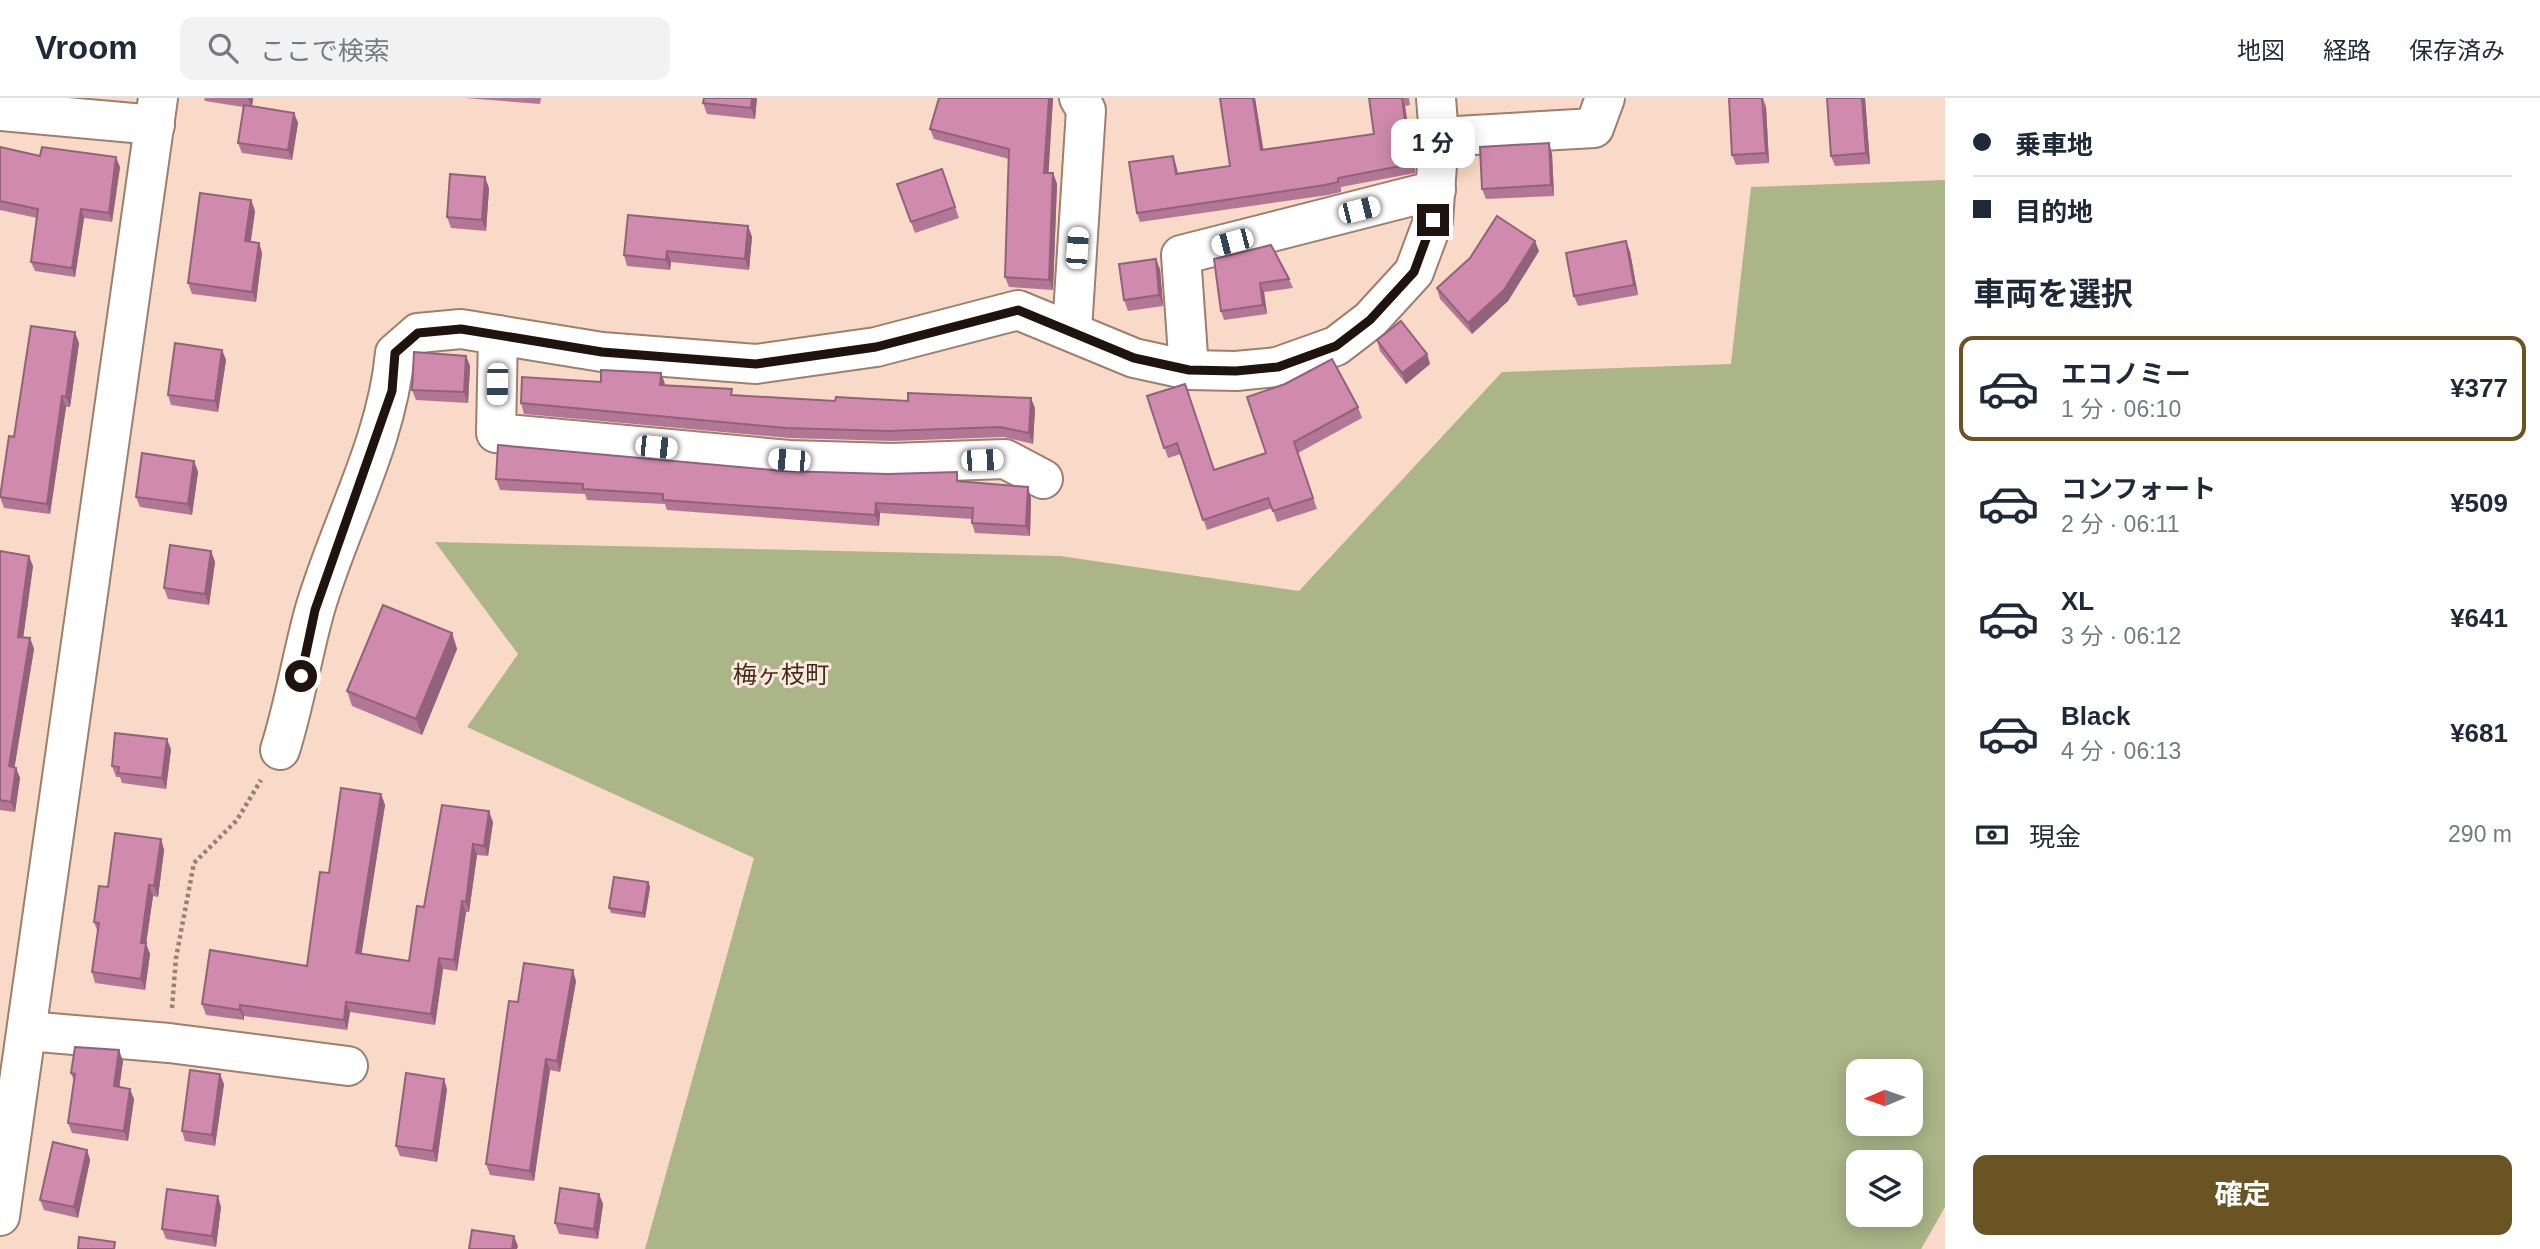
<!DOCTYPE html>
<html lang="ja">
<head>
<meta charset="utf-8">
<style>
  body { margin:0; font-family:Arial,"Noto Sans JP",sans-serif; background:#f2f2f3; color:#1f2937; height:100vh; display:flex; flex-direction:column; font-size:26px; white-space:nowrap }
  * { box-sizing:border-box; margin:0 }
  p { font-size:23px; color:#747a83 }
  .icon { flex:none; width:38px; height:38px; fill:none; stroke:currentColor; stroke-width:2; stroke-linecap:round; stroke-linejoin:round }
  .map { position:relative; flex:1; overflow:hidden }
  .sheet { display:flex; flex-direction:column; background:#fff; width:595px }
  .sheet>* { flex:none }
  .top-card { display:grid; align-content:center; height:154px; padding:0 28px; background:#fff }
  .needle { width:46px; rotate:268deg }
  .controls { position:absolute; left:1846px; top:961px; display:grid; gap:14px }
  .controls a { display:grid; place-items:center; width:77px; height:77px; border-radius:14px; background:#fff; box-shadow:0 4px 18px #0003; font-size:35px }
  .end { position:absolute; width:32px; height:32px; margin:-16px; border:9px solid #1e130d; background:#fff; box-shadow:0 0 0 4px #fff }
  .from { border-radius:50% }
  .bubble { position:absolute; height:49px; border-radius:14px; background:#fff; box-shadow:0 4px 18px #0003; font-size:23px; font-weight:700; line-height:49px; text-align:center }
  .car { position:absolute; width:21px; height:42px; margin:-21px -10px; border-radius:9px; box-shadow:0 0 5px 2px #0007; background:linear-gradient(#fff 24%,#345 0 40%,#fff 0 76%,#345 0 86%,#fff 0) }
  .top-card b { display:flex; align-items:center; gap:24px; height:66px; font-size:26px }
  .top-card b+b { border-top:2px solid #e0e1e3 }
  .top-card i { width:18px; height:18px; background:#1f2937 }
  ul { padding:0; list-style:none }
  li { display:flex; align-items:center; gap:21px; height:105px; margin:0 14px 10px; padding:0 14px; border:4px solid transparent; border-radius:14px }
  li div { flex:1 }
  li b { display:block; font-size:26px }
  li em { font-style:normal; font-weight:700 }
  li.active { border-color:#6b5424 }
  li>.icon { width:63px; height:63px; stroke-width:1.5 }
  h2 { padding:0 28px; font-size:32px; line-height:84px }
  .pay { display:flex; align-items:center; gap:18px; height:77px; padding:0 28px; font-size:26px }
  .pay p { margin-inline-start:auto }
  .primary-button { display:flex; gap:14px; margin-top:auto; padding:14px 28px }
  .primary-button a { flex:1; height:80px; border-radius:14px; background:#6b5424; color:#fff; font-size:28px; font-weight:700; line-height:80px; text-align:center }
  header { display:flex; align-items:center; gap:42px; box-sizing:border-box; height:98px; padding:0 35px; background:#fff; border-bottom:2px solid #e0e1e3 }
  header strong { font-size:33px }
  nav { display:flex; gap:38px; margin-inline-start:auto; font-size:24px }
  .search { width:490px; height:63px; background:#f2f2f3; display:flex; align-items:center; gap:18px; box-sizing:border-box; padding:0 24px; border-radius:14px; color:#747a83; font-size:26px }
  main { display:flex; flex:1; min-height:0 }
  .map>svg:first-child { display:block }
  .green { fill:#abb587; fill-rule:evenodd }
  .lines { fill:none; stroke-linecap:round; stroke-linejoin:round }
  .minor-casing { stroke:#9c7f6f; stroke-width:42 }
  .path { stroke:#978174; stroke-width:4.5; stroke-dasharray:3.5 3.5; stroke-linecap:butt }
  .minor { stroke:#fff; stroke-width:38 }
  .wall { fill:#b37796 }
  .shaded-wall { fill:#92617a }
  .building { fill:#d08aae; stroke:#92617a; stroke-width:2 }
  .route { stroke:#1e130d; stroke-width:9 }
  .labels { text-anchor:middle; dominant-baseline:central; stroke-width:6; stroke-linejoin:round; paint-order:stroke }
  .quarter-label { font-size:24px; fill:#442c1e; stroke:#fce9de }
</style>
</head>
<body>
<header>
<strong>Vroom</strong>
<div class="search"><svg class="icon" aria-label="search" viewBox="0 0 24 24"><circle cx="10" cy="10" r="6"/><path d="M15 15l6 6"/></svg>ここで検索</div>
<nav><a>地図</a><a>経路</a><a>保存済み</a></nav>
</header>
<main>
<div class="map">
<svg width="1945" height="1151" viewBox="0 0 1945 1151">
  <rect width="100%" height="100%" fill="#f9d9c7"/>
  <path class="green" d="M1945,82V1109L1921,1151H645L754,760L467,629L518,556L435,444L1060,458L1299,493L1502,274L1731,266L1751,89ZM1858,973H1911V1026H1858ZM1858,1064H1911V1116H1858Z"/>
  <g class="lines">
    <g class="minor-casing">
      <g id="minor">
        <polyline points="0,13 155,27"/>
        <polyline points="1439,39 1594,30 1605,0"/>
        <polyline points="1072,232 1086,12 1079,0"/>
        <polyline points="498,237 496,335 789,362 892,365 1005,361 1043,381"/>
        <polyline points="1189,272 1181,157 1436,92"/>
        <path d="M280,652C295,605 302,557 315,511C340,426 387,344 395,255L418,235L461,231L602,254L756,266L876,249L1018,212L1134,260L1189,272L1236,273L1277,269L1336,248L1370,222L1414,174L1433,123L1439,39L1436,0"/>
        <polyline points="27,933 169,945 348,968"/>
        <polyline points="0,1118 158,0"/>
      </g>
    </g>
    <polyline class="path" points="172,910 176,860 194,765 237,722 261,682"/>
    <use href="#minor" class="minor"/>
  </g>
  <g class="wall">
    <polygon points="204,0 253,0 252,8 294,15 298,25 292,62 242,55 238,45 243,9 205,3"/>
    <polygon points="465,0 541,0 540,6"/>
    <polygon points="757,0 755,21 707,16 703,5"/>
    <polygon points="1053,0 1048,75 1053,75 1057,86 1053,192 1009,189 1005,179 1009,61 934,41 930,31"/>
    <polygon points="1220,0 1255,0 1263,52 1374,36 1369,0 1409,0 1410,7 1405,8 1415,75 1341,89 1341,94 1328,97 1140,124 1137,115 1173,58 1176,67 1178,75 1230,68"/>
    <polygon points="1865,0 1870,66 1835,68 1831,58"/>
    <polygon points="1766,9 1769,65 1736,67 1732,57"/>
    <polygon points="1549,45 1552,56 1554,98 1486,101 1482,91"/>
    <polygon points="0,49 40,58 120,69 112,124 84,120 75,179 35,173 31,164 37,120 0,112"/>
    <polygon points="942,71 959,120 915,135 897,86"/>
    <polygon points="489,90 486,133 451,130 447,119"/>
    <polygon points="251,102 255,113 251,143 259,145 262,155 256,204 192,196 188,185"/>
    <polygon points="748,128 752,139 749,172 671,164 670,172 627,168 624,157"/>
    <polygon points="1626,143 1630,154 1638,197 1578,208 1574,198"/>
    <polygon points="1539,153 1508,203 1472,236 1440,201 1437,190"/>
    <polygon points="1214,161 1289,181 1293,190 1264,194 1267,216 1224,222 1221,213"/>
    <polygon points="1160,171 1163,208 1128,213 1124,202"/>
    <polygon points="1377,242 1427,256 1430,266 1406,286 1380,253"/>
    <polygon points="79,245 70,309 66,309 50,416 4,410 0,399 14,339"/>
    <polygon points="222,252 226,262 218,314 171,307 168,297"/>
    <polygon points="466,258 470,268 468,305 416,302 412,292"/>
    <polygon points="661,275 665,287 734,297 835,303 1035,310 1033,346 1004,339 892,343 790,340 524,316 521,305 601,284"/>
    <polygon points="1147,298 1214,372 1266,355 1358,309 1362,320 1298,355 1317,411 1277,424 1272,410 1207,432 1181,356 1168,360"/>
    <polygon points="194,363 198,374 192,417 140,409 136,399"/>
    <polygon points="783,373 888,376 961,384 1031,400 1030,438 975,435 972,425 972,421 880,415 879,428 667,412 665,406 587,402 585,396 500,392 496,381"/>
    <polygon points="0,453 33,468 23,539 30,540 34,551 14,669 16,670 20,680 15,714 0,712"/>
    <polygon points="211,453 215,464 209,507 168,501 164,490"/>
    <polygon points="452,535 457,551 422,637 352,608 347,593"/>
    <polygon points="171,651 166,691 122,685 120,679 116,679 112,668"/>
    <polygon points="381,696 385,707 361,856 409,863 424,809 442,707 493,724 488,758 477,757 469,814 466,814 457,873 443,871 435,927 350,914 347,932 244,918 244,922 206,917 202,906 307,868 329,775"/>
    <polygon points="161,741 164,752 158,799 153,798 146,846 150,856 145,892 95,885 92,874 98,835 94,824 108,789"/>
    <polygon points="648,784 650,789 645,820 611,815 609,810"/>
    <polygon points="576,883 560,974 550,972 534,1083 490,1077 486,1066 518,904"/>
    <polygon points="123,963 119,989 134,1001 128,1043 72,1035 68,1025 74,983 71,975"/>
    <polygon points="224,986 215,1048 185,1043 182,1033"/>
    <polygon points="447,991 437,1064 400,1058 396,1048"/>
    <polygon points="87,1052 90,1062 78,1120 44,1112 40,1102"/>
    <polygon points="599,1096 603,1106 598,1141 559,1136 555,1125"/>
    <polygon points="221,1109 216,1149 166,1141 162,1131"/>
  </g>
  <g class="shaded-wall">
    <polygon points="248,0 253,0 252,10"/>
    <polygon points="752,0 757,0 755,21 751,10"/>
    <polygon points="1049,0 1053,0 1048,85 1044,75"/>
    <polygon points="1253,0 1255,0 1265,61 1261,52"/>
    <polygon points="1402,0 1405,8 1415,75 1411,66"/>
    <polygon points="1763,0 1766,9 1769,65 1766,55"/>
    <polygon points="1862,0 1865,0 1870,66 1866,55"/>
    <polygon points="294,15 298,25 292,62 288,52"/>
    <polygon points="1549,45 1552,56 1554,98 1551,87"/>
    <polygon points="1173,58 1176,67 1179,85 1176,76"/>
    <polygon points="116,59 120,69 112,124 109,115"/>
    <polygon points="1053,75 1057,86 1053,192 1049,182"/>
    <polygon points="485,79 489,90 486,133 482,122"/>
    <polygon points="251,102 255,113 249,153 245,143"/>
    <polygon points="81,111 84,120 75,179 72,170"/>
    <polygon points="748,128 752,139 749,172 745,161"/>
    <polygon points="1535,143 1539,153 1508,203 1472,236 1468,225"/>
    <polygon points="1626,143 1630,154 1638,197 1634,187"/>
    <polygon points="259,145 262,155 256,204 252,194"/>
    <polygon points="667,153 671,164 670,172 666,162"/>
    <polygon points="1156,161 1160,171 1163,208 1159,197"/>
    <polygon points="1260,185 1264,194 1267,216 1263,207"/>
    <polygon points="75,234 79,245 70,309 66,299"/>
    <polygon points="222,252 226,262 218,314 215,303"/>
    <polygon points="1427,256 1430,266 1406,286 1402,275"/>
    <polygon points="466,258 470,268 468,305 464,294"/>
    <polygon points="661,275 665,286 664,297 660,287"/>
    <polygon points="62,298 66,309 50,416 47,406"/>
    <polygon points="1031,300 1035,310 1033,346 1029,335"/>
    <polygon points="194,363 198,374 192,417 188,406"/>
    <polygon points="1028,389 1031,400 1030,438 1026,428"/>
    <polygon points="876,405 880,415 879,428 875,417"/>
    <polygon points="211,453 215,464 209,507 205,496"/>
    <polygon points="29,458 33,468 22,549 18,539"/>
    <polygon points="452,535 457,551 422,637 416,621"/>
    <polygon points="30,540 34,551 13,679 9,668"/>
    <polygon points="167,641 171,651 166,691 162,680"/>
    <polygon points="16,670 20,680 15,714 11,704"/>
    <polygon points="381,696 385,707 360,866 356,855"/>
    <polygon points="489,713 493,724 488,758 484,748"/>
    <polygon points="161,741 164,752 158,799 154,788"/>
    <polygon points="473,746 477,757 469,814 466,804"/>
    <polygon points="648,784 650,789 645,820 643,815"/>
    <polygon points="149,787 153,798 146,846 150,856 145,892 141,881 141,845"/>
    <polygon points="462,803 466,814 457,873 454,862"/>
    <polygon points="439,860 443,871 435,927 431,916"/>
    <polygon points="573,872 576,883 560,974 557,963"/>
    <polygon points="346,904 350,914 347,932 344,922"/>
    <polygon points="240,907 244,918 244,922 240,912"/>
    <polygon points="119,952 123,963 118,999 114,988"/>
    <polygon points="546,961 550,972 534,1083 530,1073"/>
    <polygon points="220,976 224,986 215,1048 212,1037"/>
    <polygon points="444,981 447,991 437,1064 433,1053"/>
    <polygon points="130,991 134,1001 128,1043 124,1033"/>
    <polygon points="87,1052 90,1062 78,1120 74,1109"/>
    <polygon points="599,1096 603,1106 598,1141 594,1131"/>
    <polygon points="218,1098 221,1109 216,1149 212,1138"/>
    <polygon points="514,1138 518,1148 517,1151 512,1151"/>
  </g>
  <g class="building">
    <polygon points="704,0 752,0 751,10 703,5"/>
    <polygon points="939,0 1049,0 1044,75 1053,75 1049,182 1005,179 1009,51 930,31"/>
    <polygon points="1220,0 1253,0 1261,52 1374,36 1369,0 1402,0 1411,66 1338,80 1338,84 1325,87 1137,115 1129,64 1173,58 1176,76 1230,68"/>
    <polygon points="1729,0 1762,0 1766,55 1732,57"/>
    <polygon points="1827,0 1862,0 1866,55 1831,58"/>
    <polygon points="244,7 294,15 288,52 238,45"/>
    <polygon points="1549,45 1551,87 1482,91 1480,49"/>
    <polygon points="0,49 40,58 42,49 116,59 109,115 81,111 72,170 31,164 38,111 0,103"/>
    <polygon points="942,71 955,109 911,124 897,86"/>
    <polygon points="450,76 485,79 482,122 447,119"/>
    <polygon points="200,95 251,102 245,143 259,145 252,194 188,185"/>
    <polygon points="628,117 748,128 745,161 667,153 666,162 624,157"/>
    <polygon points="1497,118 1535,143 1504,192 1468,225 1437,190 1470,160"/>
    <polygon points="1626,143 1634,187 1574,198 1566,155"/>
    <polygon points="1271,147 1289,181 1260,185 1263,207 1221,213 1214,161"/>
    <polygon points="1156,161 1159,197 1124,202 1119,166"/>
    <polygon points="1401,223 1427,256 1402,275 1377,242"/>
    <polygon points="31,228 75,234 66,299 62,298 47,406 0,399 9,338 14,339"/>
    <polygon points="175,245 222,252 215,303 168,297"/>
    <polygon points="414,254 466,258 464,294 412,292"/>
    <polygon points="1332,261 1358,309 1294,344 1313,400 1273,413 1268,400 1203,422 1177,345 1164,350 1147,298 1185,286 1214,372 1266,355 1247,299 1285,286"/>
    <polygon points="601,272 661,275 660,287 732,291 731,297 835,303 836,299 908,303 908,295 1031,300 1029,335 1000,329 888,333 786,330 521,305 522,279 601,284"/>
    <polygon points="498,347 783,373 888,376 957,374 957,383 1028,389 1026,428 972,425 973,410 876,405 875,417 663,402 663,396 583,391 583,386 496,381"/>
    <polygon points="142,355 194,363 188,406 136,399"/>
    <polygon points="170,447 211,453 205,496 164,490"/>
    <polygon points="0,453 29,458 18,539 30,540 9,668 16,670 11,704 0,702"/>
    <polygon points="383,507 452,535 416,621 347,593"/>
    <polygon points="115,635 167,641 162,680 118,675 119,669 112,668"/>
    <polygon points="341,690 381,696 356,855 409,863 417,808 424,809 442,707 489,713 484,748 473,746 466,804 462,803 454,862 439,860 431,916 346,904 344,922 240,907 240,912 202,906 210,852 307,868 320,774 329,775"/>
    <polygon points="115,735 161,741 154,788 149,787 141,845 146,845 141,881 92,874 99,825 94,824 99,788 108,789"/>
    <polygon points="614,779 648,784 643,815 609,810"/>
    <polygon points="524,865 573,872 557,963 546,961 530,1073 486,1066 509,903 518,904"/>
    <polygon points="75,949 119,952 114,988 130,991 124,1033 68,1025 75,976 71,975"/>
    <polygon points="190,972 220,976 212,1037 182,1033"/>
    <polygon points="406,975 444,981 433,1053 396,1048"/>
    <polygon points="53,1044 87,1052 74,1109 40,1102"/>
    <polygon points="560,1090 599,1096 594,1131 555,1125"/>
    <polygon points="167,1091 218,1098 212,1138 162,1131"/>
    <polygon points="472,1132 514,1138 512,1151 469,1151"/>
    <polygon points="79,1139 115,1144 114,1151 78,1151"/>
  </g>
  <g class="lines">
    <polyline class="route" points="301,578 315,512 392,293 395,255 418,235 461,231 602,254 756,266 876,249 1018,212 1134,260 1189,272 1236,273 1278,269 1336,248 1370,222 1414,174 1433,122"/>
  </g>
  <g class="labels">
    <g class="quarter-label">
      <text x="781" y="576">梅ヶ枝町</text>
    </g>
  </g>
</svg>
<div class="controls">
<a><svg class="needle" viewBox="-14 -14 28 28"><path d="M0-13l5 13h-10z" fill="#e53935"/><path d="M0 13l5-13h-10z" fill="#747a83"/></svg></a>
<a><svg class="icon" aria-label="layers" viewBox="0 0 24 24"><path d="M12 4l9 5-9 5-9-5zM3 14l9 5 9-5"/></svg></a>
</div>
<i class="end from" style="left:301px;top:578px"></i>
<i class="end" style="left:1433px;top:122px"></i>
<div class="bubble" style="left:1391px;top:21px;width:84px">1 分</div>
<i class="car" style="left:1359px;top:112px;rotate:76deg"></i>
<i class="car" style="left:1232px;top:144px;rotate:255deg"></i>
<i class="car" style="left:1077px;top:150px;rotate:4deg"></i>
<i class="car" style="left:497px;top:286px;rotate:181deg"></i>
<i class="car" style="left:656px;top:349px;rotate:96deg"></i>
<i class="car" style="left:789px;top:362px;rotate:275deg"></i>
<i class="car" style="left:982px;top:362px;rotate:88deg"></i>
</div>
<section class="sheet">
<div class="top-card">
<b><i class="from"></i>乗車地</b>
<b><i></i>目的地</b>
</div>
<h2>車両を選択</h2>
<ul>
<li class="active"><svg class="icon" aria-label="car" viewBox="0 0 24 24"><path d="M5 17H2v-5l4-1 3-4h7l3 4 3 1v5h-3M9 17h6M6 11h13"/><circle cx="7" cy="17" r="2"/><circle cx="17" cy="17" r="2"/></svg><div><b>エコノミー</b><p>1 分 · 06:10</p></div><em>¥377</em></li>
<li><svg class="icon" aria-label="car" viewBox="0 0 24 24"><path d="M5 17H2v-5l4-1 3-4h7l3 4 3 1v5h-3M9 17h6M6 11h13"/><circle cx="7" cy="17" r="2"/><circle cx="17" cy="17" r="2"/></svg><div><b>コンフォート</b><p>2 分 · 06:11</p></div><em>¥509</em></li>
<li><svg class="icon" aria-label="car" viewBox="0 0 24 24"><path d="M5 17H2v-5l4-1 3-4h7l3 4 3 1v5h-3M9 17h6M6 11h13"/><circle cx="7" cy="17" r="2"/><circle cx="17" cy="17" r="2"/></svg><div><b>XL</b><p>3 分 · 06:12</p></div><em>¥641</em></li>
<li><svg class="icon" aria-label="car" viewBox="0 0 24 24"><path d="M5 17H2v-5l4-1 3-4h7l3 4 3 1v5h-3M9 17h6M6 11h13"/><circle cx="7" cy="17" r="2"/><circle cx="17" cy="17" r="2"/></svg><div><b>Black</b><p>4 分 · 06:13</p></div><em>¥681</em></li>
</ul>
<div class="pay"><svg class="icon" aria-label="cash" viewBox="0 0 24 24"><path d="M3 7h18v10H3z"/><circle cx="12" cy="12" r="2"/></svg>現金<p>290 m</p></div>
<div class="primary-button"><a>確定</a></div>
</section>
</main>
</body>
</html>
